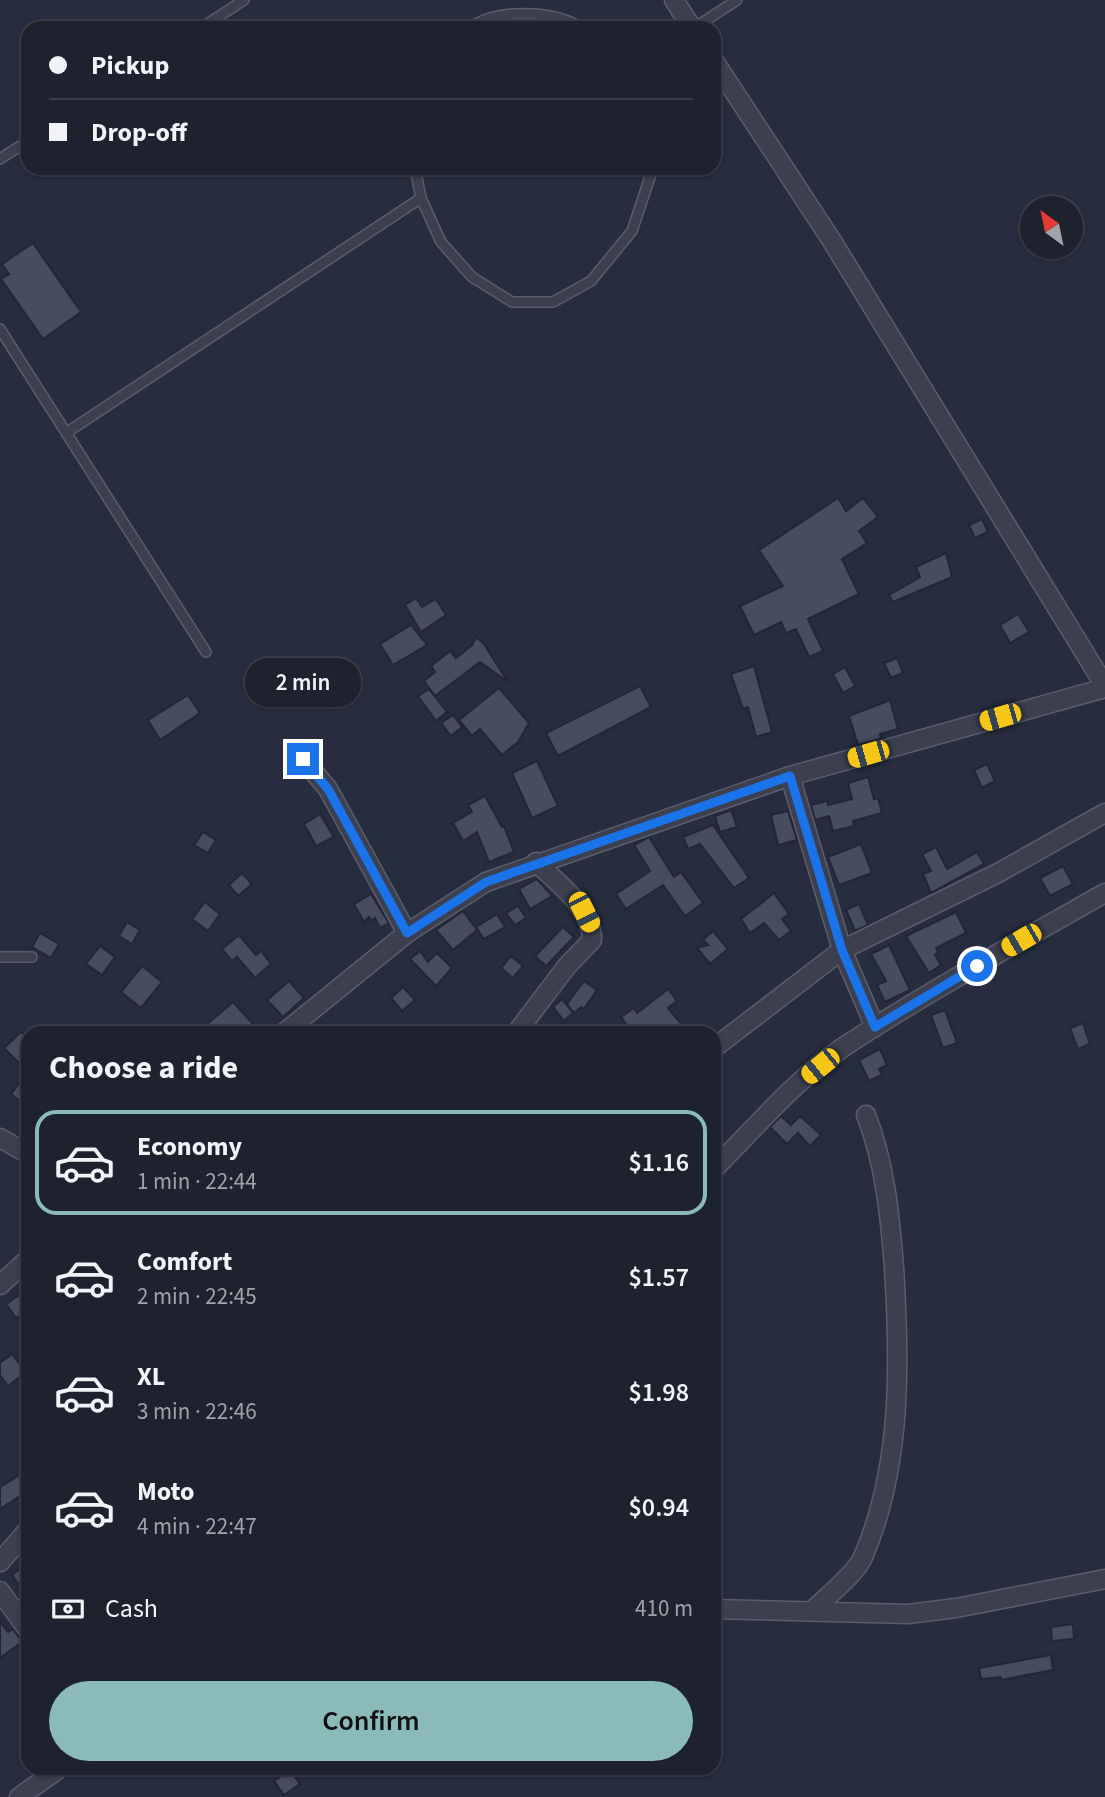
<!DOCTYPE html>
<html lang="en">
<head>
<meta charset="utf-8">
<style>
  body { margin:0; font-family:"Source Sans 3",sans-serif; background:#252a36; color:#f1f3f6; height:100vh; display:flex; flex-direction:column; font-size:26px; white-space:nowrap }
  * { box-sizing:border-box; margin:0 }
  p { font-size:23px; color:#a0a4aa }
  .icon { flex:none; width:38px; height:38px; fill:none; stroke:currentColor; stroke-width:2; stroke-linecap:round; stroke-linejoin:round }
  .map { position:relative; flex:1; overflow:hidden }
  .side { position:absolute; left:21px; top:1026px; width:700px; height:749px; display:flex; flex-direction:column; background:#1d222e; border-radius:21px; box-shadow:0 2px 5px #0004,0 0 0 2px #3b3f4a }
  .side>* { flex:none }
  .guide { position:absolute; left:21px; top:21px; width:700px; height:154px; border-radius:21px; box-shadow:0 2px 5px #0004,0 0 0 2px #3b3f4a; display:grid; align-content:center; height:154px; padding:0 28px; background:#1d222e }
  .needle { width:46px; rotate:327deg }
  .fabs { position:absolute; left:1020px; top:196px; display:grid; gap:14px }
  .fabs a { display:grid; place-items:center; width:63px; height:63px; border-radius:50%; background:#1d222e; box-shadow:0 2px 5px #0004,0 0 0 2px #3b3f4a; font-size:35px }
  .end { position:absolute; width:32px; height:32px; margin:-16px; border:9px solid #1a73e8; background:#fff; box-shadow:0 0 0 4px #fff }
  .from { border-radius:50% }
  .bubble { position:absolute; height:49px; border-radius:24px; background:#1d222e; box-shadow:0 2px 5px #0004,0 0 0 2px #3b3f4a; font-size:23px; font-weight:600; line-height:49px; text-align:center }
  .car { position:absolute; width:21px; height:42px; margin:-21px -10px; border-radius:9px; box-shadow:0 0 5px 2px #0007; background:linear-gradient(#f5c518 24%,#345 0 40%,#f5c518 0 76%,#345 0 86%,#f5c518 0) }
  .guide b { display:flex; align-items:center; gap:24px; height:66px; font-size:26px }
  .guide b+b { border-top:2px solid #3b3f4a }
  .guide i { width:18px; height:18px; background:#f1f3f6 }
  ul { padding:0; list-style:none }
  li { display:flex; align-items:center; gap:21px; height:105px; margin:0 14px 10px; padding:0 14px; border:4px solid transparent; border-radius:21px }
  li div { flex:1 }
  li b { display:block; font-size:26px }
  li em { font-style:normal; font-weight:600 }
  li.current { border-color:#8bbbb9 }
  li>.icon { width:63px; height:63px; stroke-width:1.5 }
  h2 { padding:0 28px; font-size:32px; line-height:84px }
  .pay { display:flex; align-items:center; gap:18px; height:77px; padding:0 28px; font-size:26px }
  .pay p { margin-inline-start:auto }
  .cta { display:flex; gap:14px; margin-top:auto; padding:14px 28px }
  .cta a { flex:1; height:80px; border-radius:42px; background:#8bbbb9; color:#111; font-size:28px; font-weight:600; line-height:80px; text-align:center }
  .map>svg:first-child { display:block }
  .building { fill:#474c60; stroke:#222636; stroke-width:2 }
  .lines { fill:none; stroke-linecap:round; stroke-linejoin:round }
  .service-casing { stroke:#595d6c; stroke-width:12 }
  .minor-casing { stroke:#595d6c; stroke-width:21 }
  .service { stroke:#3b3f4e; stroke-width:9 }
  .minor { stroke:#3b3f4e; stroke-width:18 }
  .route { stroke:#1a73e8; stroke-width:9 }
</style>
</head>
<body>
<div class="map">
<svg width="1105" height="1797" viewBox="0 0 1105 1797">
  <rect width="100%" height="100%" fill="#272d3e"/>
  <g class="building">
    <polygon points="33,243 81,312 43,339 1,279 9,274 2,264"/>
    <polygon points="838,498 846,511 863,498 878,517 859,531 867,543 842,559 859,594 808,619 823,651 809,657 796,629 786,633 781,622 754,635 740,606 783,586 759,550"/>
    <polygon points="982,519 988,532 975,538 969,525"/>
    <polygon points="946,553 952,577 893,602 889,595 920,577 916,567"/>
    <polygon points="416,598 422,607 436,599 446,615 421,632 405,605"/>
    <polygon points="1018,614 1029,632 1010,643 1000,625"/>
    <polygon points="411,625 427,645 393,665 380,644"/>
    <polygon points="476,637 484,644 508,682 480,662 435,696 424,681 435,672 431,666 450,651 456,658 472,645"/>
    <polygon points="897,658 903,673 891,678 884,663"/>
    <polygon points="754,666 772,732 756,737 748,707 743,709 731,674"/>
    <polygon points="845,667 855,686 843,693 833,674"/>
    <polygon points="640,686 651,707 558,756 546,733"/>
    <polygon points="499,688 529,723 518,742 502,755 480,729 472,736 459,720"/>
    <polygon points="429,689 447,712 436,721 418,696"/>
    <polygon points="188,695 200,713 160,740 148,720"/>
    <polygon points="890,700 898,729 880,734 881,739 858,745 849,716"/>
    <polygon points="453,715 462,727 451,736 441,723"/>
    <polygon points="537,761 558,806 532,818 512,773"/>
    <polygon points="987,764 995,781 982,788 974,770"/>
    <polygon points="868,777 874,799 878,798 882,813 853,821 854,826 833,831 829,816 815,820 811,805 827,801 828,805 852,799 848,783"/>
    <polygon points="485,796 502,827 504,826 514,852 489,862 477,832 463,841 453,823 472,812 468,805"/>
    <polygon points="731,810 737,827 720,832 715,816"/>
    <polygon points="788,811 797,840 778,845 771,815"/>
    <polygon points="320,814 334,837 316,846 304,824"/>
    <polygon points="713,825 749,878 734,888 700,844 688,849 683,837"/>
    <polygon points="203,832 216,840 208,853 194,845"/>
    <polygon points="649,837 674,877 681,872 703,903 685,916 663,885 626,909 616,894 650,871 634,845"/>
    <polygon points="861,844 872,873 839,885 828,857"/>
    <polygon points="936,847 947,869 977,852 984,864 931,893 923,874 931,871 922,854"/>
    <polygon points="1063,866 1073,884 1050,896 1040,878"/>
    <polygon points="242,873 252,884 238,896 229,885"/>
    <polygon points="537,879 552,896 530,909 519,889"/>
    <polygon points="774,893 789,914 782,919 791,931 779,940 764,923 750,933 741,919"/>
    <polygon points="371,894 389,923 380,928 375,918 372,921 369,917 364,922 354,904"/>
    <polygon points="205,902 220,914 208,931 192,919"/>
    <polygon points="859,904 868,925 855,931 846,910"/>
    <polygon points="518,906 526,918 515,925 506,913"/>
    <polygon points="463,911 477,930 453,950 436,930"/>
    <polygon points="956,912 966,933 936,948 938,952 935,955 941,965 929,973 906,936"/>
    <polygon points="497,914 505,927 484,939 476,927"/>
    <polygon points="127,922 140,930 132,944 119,936"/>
    <polygon points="563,927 574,937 546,966 535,956"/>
    <polygon points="713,931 728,949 710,964 697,948 708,945 703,940"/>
    <polygon points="40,933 59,944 51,958 32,947"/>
    <polygon points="239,935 256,955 261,951 271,964 255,978 237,957 232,961 222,949"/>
    <polygon points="889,945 910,990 885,1002 877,985 886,981 871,954"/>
    <polygon points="100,946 115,957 102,975 86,964"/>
    <polygon points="420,951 428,962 437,953 452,968 436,986 410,959"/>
    <polygon points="511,956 523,966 513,978 501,968"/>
    <polygon points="142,966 162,982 141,1008 121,992"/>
    <polygon points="289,981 304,998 283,1017 267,1000"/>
    <polygon points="584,981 597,990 584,1009 581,1007 574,1013 567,1004"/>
    <polygon points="403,987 415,1000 402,1011 391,998"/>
    <polygon points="668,989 677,1001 668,1008 688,1032 632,1032 621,1017 634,1008 637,1013"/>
    <polygon points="562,999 573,1013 564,1021 553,1007"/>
    <polygon points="233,1002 260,1032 198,1032"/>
    <polygon points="945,1010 957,1043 943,1048 931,1015"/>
    <polygon points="1083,1023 1090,1044 1078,1049 1070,1028"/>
    <polygon points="21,1032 28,1039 28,1059 21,1065 4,1048"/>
    <polygon points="880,1049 887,1065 879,1069 882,1075 869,1081 859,1060"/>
    <polygon points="28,1072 28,1107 11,1094"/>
    <polygon points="781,1116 791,1125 800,1116 821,1135 810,1146 798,1133 787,1144 770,1127"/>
    <polygon points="28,1289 28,1310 16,1318 6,1304"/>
    <polygon points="12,1354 26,1372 8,1386 0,1375 0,1363"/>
    <polygon points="28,1470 28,1491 0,1509 0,1487"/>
    <polygon points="28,1562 28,1580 20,1586 12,1575"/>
    <polygon points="0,1622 8,1632 13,1629 22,1642 0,1658"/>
    <polygon points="1073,1624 1074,1639 1052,1641 1051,1627"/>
    <polygon points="1051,1655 1053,1670 1001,1680 1001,1677 981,1679 979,1668"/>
    <polygon points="290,1770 300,1784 284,1795 274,1781"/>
  </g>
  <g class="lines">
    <g class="service-casing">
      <g id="service">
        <polyline points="201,28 244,0"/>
        <path d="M470,28C496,8 554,10 582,28"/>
        <polyline points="694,28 737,0"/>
        <polyline points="0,159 28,141"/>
        <polyline points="415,168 421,198 441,242 472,277 512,302 553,302 591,281 632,231 653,168"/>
        <polyline points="0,329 206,652"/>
        <polyline points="66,433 421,198"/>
        <polyline points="0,957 32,957"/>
      </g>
    </g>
    <g class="minor-casing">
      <g id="minor">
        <polyline points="674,0 692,28"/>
        <polyline points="714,61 832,241 1105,686"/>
        <polyline points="303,759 328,789 407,933"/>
        <polyline points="790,776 842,950 875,1027"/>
        <polyline points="285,1032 407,933 486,882 790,776 1105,688"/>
        <path d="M517,1032L567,966L592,940C592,907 558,884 536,862"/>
        <polyline points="714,1048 842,950 998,873 1105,813"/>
        <polyline points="0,1138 28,1154"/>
        <path d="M714,1169C755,1128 794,1081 842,1048C927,992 1017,943 1105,893"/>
        <polyline points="0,1285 28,1259"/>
        <polyline points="0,1562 28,1530"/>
        <polyline points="0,1591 28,1630"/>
        <polyline points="714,1609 908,1614 956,1608 1105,1579"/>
        <path d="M812,1611C825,1598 856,1574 863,1557C902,1467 900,1363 894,1267C890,1216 885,1163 866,1115"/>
        <polyline points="19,1797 60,1768"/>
      </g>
    </g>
    <use href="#service" class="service"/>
    <use href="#minor" class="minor"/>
  </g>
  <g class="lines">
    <polyline class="route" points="303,759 328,789 407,933 486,882 790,776 842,950 875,1027 977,966"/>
  </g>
</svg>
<div class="fabs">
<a><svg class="needle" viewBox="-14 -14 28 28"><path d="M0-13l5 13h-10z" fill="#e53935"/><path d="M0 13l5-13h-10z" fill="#a0a4aa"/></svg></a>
</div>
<i class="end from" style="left:977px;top:966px"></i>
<i class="end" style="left:303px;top:759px"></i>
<div class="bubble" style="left:245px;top:658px;width:116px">2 min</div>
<i class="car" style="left:1000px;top:717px;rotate:254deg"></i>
<i class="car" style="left:868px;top:754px;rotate:254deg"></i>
<i class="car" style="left:584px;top:912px;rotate:153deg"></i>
<i class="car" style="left:1021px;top:940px;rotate:240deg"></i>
<i class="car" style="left:820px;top:1066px;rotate:231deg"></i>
<div class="guide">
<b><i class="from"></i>Pickup</b>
<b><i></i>Drop-off</b>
</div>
<section class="side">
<h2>Choose a ride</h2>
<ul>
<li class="current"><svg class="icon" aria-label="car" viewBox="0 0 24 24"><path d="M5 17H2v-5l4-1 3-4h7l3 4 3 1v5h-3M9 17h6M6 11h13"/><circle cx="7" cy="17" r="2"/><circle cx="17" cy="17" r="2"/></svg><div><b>Economy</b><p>1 min · 22:44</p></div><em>$1.16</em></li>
<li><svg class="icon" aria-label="car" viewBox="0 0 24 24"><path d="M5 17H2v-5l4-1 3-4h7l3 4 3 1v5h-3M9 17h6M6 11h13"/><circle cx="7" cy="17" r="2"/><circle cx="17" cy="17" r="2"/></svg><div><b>Comfort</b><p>2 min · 22:45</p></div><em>$1.57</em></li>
<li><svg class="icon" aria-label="car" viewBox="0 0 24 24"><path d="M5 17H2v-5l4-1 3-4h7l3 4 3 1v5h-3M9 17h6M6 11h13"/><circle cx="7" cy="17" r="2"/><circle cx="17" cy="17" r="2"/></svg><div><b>XL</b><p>3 min · 22:46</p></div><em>$1.98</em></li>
<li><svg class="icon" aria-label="car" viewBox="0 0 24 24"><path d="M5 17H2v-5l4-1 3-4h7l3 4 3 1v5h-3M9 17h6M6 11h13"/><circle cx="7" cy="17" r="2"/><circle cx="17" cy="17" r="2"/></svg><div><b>Moto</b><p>4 min · 22:47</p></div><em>$0.94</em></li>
</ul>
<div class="pay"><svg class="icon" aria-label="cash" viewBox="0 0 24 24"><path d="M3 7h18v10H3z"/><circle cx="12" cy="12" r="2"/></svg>Cash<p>410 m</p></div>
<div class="cta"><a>Confirm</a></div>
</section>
</div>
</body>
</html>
